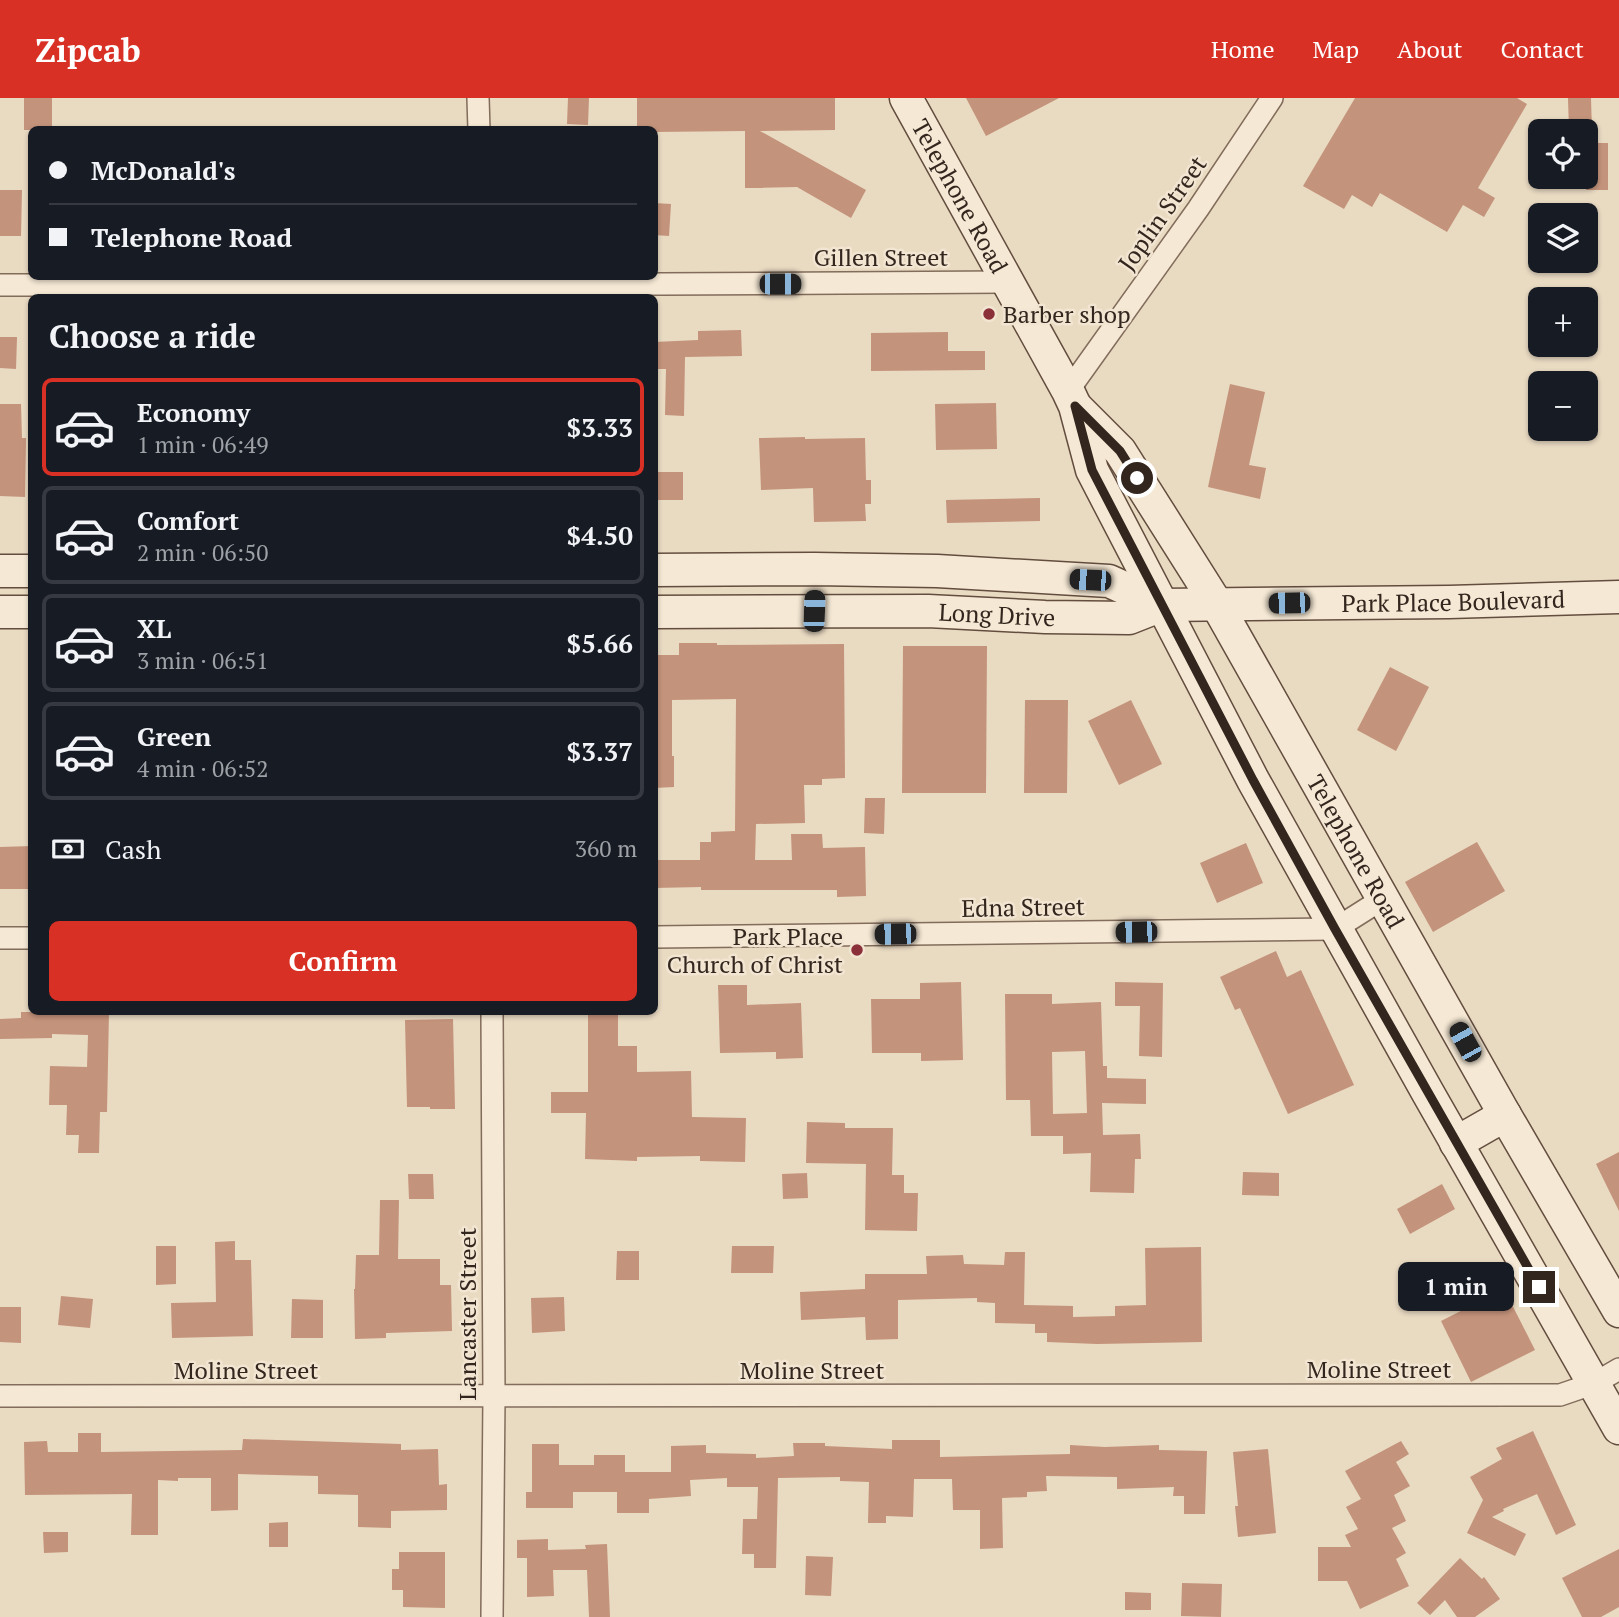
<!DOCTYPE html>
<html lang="en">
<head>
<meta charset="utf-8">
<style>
  body { margin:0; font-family:"PT Serif",serif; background:#20242c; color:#f1f3f6; height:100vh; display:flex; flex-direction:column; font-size:26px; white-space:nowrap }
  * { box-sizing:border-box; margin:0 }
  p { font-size:23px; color:#9ea1a6 }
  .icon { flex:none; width:38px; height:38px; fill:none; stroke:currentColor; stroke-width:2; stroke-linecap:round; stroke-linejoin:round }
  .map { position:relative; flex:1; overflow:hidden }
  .panel { position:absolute; left:28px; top:196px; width:630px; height:721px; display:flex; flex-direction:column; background:#171b24; border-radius:10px; box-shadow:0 2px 5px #0004 }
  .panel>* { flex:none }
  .guide { position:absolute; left:28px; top:28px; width:630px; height:154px; border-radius:10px; box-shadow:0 2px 5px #0004; display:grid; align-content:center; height:154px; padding:0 21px; background:#171b24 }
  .tools { position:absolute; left:1528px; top:21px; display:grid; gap:14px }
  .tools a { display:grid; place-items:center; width:70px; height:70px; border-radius:10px; background:#171b24; box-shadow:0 2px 5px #0004; font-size:35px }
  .end { position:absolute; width:32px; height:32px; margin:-16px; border:9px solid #33261e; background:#fff; box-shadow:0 0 0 4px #fff }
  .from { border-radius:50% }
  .bubble { position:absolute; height:49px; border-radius:10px; background:#171b24; box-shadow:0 2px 5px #0004; font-size:23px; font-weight:700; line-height:49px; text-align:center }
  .car { position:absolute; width:21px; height:42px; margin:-21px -10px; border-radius:9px; box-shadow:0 0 5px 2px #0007; background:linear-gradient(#222 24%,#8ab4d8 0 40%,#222 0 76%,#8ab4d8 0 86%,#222 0) }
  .guide b { display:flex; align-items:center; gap:24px; height:66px; font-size:26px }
  .guide b+b { border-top:2px solid #363941 }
  .guide i { width:18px; height:18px; background:#f1f3f6 }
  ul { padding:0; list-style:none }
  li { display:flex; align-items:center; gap:21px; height:98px; margin:0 14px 10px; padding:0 7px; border:4px solid #363941; border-radius:10px }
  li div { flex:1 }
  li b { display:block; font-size:26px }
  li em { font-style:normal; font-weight:700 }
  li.selected { border-color:#d93025 }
  li>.icon { width:63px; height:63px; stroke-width:1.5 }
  h2 { padding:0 21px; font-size:32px; line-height:84px }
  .pay { display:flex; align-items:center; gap:18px; height:77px; padding:0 21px; font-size:26px }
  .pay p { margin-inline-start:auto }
  .action { display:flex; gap:14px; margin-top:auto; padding:14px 21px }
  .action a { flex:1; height:80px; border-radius:10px; background:#d93025; color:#fff; font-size:28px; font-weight:700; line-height:80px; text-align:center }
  header { display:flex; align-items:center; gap:42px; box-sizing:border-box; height:98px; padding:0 35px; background:#d93025; color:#fff }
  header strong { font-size:33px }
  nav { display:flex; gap:38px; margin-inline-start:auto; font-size:24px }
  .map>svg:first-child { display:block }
  .building { fill:#c4937b; fill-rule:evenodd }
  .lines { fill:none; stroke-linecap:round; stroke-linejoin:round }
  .minor-casing { stroke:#826c5b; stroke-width:24 }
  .secondary-casing { stroke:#634d3e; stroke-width:35 }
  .minor { stroke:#f5e8d4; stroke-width:21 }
  .secondary { stroke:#f5e8d4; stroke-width:32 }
  .route { stroke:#33261e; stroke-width:9 }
  .poi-dot { fill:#8b3039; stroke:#f2e5d1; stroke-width:2.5 }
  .labels { text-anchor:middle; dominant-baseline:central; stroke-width:5; stroke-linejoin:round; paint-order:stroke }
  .street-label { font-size:24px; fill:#33261e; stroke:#f2e5d1 }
  .poi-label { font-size:24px; fill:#33261e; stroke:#f2e5d1; text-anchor:start }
</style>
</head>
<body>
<header>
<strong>Zipcab</strong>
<nav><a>Home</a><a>Map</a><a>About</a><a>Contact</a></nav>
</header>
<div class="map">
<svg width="1619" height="1519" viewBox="0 0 1619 1519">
  <rect width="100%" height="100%" fill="#e9dac2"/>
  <g class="building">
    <rect x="24" y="0" width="28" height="32"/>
    <polygon points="568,0 589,0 588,27 567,26"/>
    <polygon points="637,0 835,0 835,32 760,33 866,92 851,120 797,89 745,90 745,33 654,34 654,32 637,32"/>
    <polygon points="966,0 1059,0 986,38"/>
    <polygon points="1355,0 1517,0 1527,6 1478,90 1495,100 1484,119 1463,107 1447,134 1380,95 1372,109 1352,97 1344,111 1303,88"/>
    <polygon points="1568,0 1591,0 1592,33 1569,33"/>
    <rect x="1586" y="45" width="22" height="47"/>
    <polygon points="0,92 22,92 21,138 0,138"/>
    <polygon points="654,105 671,106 669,138 654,137"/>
    <polygon points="741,232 742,258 685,259 684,318 665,317 666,271 654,271 654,244 698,242 698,233"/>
    <polygon points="948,234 948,253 985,253 985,272 871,273 871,235"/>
    <polygon points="0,239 17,239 16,271 0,270"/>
    <polygon points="1230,286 1265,294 1249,367 1266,370 1260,401 1208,389"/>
    <polygon points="996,305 997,351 936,352 935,306"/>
    <polygon points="0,306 21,306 22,340 26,340 25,399 0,398"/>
    <polygon points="805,339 805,341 865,340 866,382 871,382 871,406 865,406 866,423 814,424 813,390 761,392 759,340"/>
    <rect x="654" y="374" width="29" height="28"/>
    <polygon points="1040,400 1040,423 947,425 946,402"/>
    <polygon points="679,545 717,545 717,547 844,546 845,680 822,681 822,687 804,687 805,725 756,726 755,762 792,762 791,736 822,736 823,750 865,749 866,798 837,799 837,792 701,792 701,789 654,790 654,762 700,762 700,744 711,744 711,734 735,733 736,601 672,602 672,658 674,658 674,689 654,690 654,557 679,557"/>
    <polygon points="903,548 987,548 986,695 902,695"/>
    <polygon points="1390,569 1429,589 1396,653 1357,632"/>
    <polygon points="1025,602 1068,602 1067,695 1024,695"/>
    <polygon points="1131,602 1162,666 1119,687 1088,623"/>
    <polygon points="865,700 885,700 884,736 864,735"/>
    <polygon points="1477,744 1505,793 1433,834 1405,784"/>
    <polygon points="1246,745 1263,785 1217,805 1200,765"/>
    <polygon points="32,748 32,791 0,791 0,749"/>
    <polygon points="1276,853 1287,879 1301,872 1354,987 1288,1016 1240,910 1235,912 1220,879"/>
    <polygon points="961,884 963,962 921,963 921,955 872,955 871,901 920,901 920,885"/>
    <polygon points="1115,884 1163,885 1162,959 1139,958 1140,908 1115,908"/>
    <polygon points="718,887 747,887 747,907 801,905 803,960 776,961 776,954 720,955"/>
    <path d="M1005,896H1052V906L1101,904L1103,968H1107V980L1146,981V1006L1102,1005L1103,1037L1140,1036L1141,1061H1135L1134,1095L1090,1094L1091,1055L1063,1056V1038H1031L1030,1002H1006ZM1085,953L1087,1015L1053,1016L1052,954Z"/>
    <polygon points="21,914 109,914 107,1014 100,1014 99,1055 78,1055 79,1037 66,1037 67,1007 49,1007 50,968 87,969 88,937 52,936 52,940 0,941 0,921 21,920"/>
    <polygon points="588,914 618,914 618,948 637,948 637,974 691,973 692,1019 746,1020 745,1064 700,1063 700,1058 637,1059 637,1063 585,1061 586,1015 551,1015 551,994 588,994"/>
    <polygon points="453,921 455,1011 430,1011 430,1009 407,1009 405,922"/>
    <polygon points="807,1024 845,1025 845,1030 893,1030 892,1077 904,1077 904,1095 918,1095 917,1133 865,1132 866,1066 806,1065"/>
    <polygon points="1619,1054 1619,1113 1596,1066"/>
    <polygon points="1243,1074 1279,1075 1279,1098 1242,1097"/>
    <polygon points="807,1075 808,1100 783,1101 782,1076"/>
    <polygon points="408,1076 433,1076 434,1101 409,1101"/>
    <polygon points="1442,1086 1455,1111 1410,1136 1397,1111"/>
    <polygon points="380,1102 399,1102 398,1161 440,1161 440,1187 451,1187 452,1233 386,1235 386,1240 355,1241 354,1191 355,1191 356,1157 379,1157"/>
    <polygon points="235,1143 235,1162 251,1162 253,1238 172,1240 171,1205 216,1204 215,1144"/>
    <polygon points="156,1148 176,1148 176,1186 156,1187"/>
    <polygon points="732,1148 774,1148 773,1175 731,1175"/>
    <polygon points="1201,1149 1202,1244 1097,1246 1047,1244 1047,1235 1035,1235 1035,1226 995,1225 995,1205 977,1204 977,1200 898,1202 898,1241 866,1242 865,1219 801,1222 800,1194 865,1191 865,1176 927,1176 926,1158 963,1157 964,1166 1004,1167 1005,1154 1025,1154 1024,1207 1073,1208 1073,1219 1115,1218 1115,1208 1146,1207 1145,1150"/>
    <polygon points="617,1153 639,1153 639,1182 616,1182"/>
    <polygon points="1504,1191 1535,1252 1471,1284 1441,1223"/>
    <polygon points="61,1198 93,1201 90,1230 58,1227"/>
    <polygon points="564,1199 565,1233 532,1235 531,1200"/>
    <polygon points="292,1201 323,1202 323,1240 291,1240"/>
    <polygon points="0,1209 21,1209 21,1245 0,1244"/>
    <polygon points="1533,1333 1576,1427 1556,1437 1537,1396 1503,1411 1504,1413 1492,1419 1526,1436 1515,1458 1467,1435 1483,1402 1470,1379 1502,1361 1496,1350"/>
    <polygon points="78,1335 101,1335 101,1354 242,1352 243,1341 401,1346 401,1352 438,1351 439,1387 447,1386 447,1412 391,1413 391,1430 358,1429 358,1397 318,1396 318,1378 238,1376 238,1412 211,1413 211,1380 178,1380 178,1383 158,1382 158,1437 131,1437 132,1396 25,1397 24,1344 47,1343 48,1354 78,1354"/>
    <polygon points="892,1342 940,1342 940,1359 1070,1356 1070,1347 1105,1349 1159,1347 1159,1352 1207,1353 1205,1416 1184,1416 1184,1398 1173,1398 1174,1389 1117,1391 1117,1379 1046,1378 1047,1393 1027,1394 1027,1399 1002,1400 1003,1450 980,1451 980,1412 953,1412 952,1381 914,1381 913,1419 886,1418 886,1425 868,1425 869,1384 840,1383 840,1379 778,1380 776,1470 754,1470 754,1456 742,1456 743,1421 757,1421 758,1389 727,1389 727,1380 690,1382 691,1398 649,1401 649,1415 617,1415 617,1394 573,1394 573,1410 526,1410 526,1394 532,1394 532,1346 559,1346 559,1367 594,1367 594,1357 625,1357 625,1374 671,1374 671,1348 706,1347 706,1355 756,1356 756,1360 794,1358 793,1345 825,1345 825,1348 892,1351"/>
    <polygon points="1401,1343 1409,1356 1396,1364 1410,1388 1394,1397 1406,1423 1392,1430 1406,1455 1396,1461 1409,1488 1360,1511 1347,1483 1318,1483 1318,1449 1351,1449 1345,1437 1358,1431 1346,1409 1361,1401 1345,1373"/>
    <polygon points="1268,1351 1276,1435 1238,1439 1235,1408 1238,1408 1233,1354"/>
    <polygon points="288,1424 288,1449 269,1449 269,1425"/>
    <polygon points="43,1434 68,1434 68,1454 44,1455"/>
    <polygon points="548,1441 548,1452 586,1451 585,1447 607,1446 610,1519 589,1519 587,1472 553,1472 554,1498 527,1499 527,1460 517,1460 517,1442"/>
    <polygon points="1619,1451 1619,1509 1601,1519 1582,1519 1562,1480"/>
    <polygon points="399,1454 445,1454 445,1510 403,1509 403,1492 392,1492 392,1471 399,1471"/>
    <polygon points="806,1458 833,1459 831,1498 805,1497"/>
    <polygon points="1460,1460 1482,1481 1484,1479 1500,1501 1475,1519 1457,1519 1445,1502 1430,1517 1417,1505"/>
    <polygon points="1182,1485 1222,1486 1221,1519 1181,1518"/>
    <polygon points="1125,1494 1151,1495 1151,1512 1125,1512"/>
  </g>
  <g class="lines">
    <g class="minor-casing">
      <g id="minor">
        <polyline points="478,0 479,32"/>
        <polyline points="0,187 479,187 1007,184"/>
        <polyline points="1068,293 1198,111 1272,0"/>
        <polyline points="654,839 1335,831 1384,800"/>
        <polyline points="0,840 32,840"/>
        <polyline points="492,914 494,1298 492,1519"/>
        <polyline points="0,1298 1560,1297 1595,1285 1619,1271"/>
      </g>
    </g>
    <g class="secondary-casing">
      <g id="secondary">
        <path id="s1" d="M906,0L1068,293L1075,308L1092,372L1253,682L1428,995L1619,1330"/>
        <path id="s2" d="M1076,309L1120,353L1216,505L1505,1017L1619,1213"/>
        <polyline points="654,472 815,471 937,473 1109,483 1162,507"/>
        <polyline points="0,473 32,473"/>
        <polyline points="0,514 32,514"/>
        <path id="s3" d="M654,514L928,513L1045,519L1129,520L1162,507L1449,504L1619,499"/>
        <polyline points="1456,1045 1505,1017"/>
      </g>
    </g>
    <use href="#minor" class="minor"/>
    <use href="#secondary" class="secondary"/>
  </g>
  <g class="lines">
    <polyline class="route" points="1137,380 1120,353 1075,308 1092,372 1253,682 1335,831 1539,1189"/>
  </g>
  <g class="poi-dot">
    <circle cx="989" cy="216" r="7"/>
    <circle cx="857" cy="852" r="7"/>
  </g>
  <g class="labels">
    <g class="street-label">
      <text stroke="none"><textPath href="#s1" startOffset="112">Telephone Road</textPath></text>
      <text transform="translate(1162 115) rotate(-55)">Joplin Street</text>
      <text x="881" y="159">Gillen Street</text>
      <text stroke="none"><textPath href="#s3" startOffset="802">Park Place Boulevard</textPath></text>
      <text stroke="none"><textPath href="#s3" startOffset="343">Long Drive</textPath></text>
      <text stroke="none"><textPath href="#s2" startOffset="527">Telephone Road</textPath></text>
      <text transform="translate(1023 809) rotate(-1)">Edna Street</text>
      <text transform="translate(467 1216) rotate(-90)">Lancaster Street</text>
      <text x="1379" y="1271">Moline Street</text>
      <text x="246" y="1272">Moline Street</text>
      <text x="812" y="1272">Moline Street</text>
    </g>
    <g class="poi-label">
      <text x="1003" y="216">Barber shop</text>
      <text x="843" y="838" text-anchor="end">Park Place<tspan x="843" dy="28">Church of Christ</tspan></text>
    </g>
  </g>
</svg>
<div class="tools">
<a><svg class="icon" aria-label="locate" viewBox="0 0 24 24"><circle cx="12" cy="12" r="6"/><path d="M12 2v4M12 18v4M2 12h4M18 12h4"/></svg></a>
<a><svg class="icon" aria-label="layers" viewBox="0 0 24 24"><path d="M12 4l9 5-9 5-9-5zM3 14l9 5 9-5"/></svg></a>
<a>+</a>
<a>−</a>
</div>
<i class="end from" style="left:1137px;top:380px"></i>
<i class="end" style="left:1539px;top:1189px"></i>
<div class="bubble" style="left:1398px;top:1164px;width:116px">1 min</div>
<i class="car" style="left:780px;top:186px;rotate:90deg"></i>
<i class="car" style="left:1090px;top:482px;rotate:273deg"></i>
<i class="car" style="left:1289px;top:505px;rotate:269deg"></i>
<i class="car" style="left:814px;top:513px;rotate:2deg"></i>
<i class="car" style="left:1136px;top:834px;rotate:269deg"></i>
<i class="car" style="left:895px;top:836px;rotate:269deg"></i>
<i class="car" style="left:1465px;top:944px;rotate:331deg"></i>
<div class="guide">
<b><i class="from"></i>McDonald's</b>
<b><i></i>Telephone Road</b>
</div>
<section class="panel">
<h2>Choose a ride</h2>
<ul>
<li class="selected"><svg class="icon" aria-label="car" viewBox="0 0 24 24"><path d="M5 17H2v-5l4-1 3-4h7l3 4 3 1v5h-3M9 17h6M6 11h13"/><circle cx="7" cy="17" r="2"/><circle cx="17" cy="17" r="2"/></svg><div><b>Economy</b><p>1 min · 06:49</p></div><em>$3.33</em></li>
<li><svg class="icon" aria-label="car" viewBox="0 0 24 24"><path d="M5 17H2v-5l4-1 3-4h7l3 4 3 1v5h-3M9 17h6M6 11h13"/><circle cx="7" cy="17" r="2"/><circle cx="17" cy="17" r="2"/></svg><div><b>Comfort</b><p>2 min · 06:50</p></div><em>$4.50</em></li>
<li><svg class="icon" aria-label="car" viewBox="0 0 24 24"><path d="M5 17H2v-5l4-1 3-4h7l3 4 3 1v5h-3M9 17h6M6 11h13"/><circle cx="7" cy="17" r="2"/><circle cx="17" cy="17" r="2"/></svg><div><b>XL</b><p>3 min · 06:51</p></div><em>$5.66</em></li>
<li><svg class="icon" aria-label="car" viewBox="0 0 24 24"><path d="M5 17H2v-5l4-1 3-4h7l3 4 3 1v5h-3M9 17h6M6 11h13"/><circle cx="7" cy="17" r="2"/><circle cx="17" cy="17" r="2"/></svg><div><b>Green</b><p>4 min · 06:52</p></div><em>$3.37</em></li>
</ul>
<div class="pay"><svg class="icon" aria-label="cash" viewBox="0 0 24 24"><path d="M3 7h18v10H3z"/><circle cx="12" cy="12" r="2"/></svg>Cash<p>360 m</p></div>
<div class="action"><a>Confirm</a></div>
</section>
</div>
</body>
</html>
